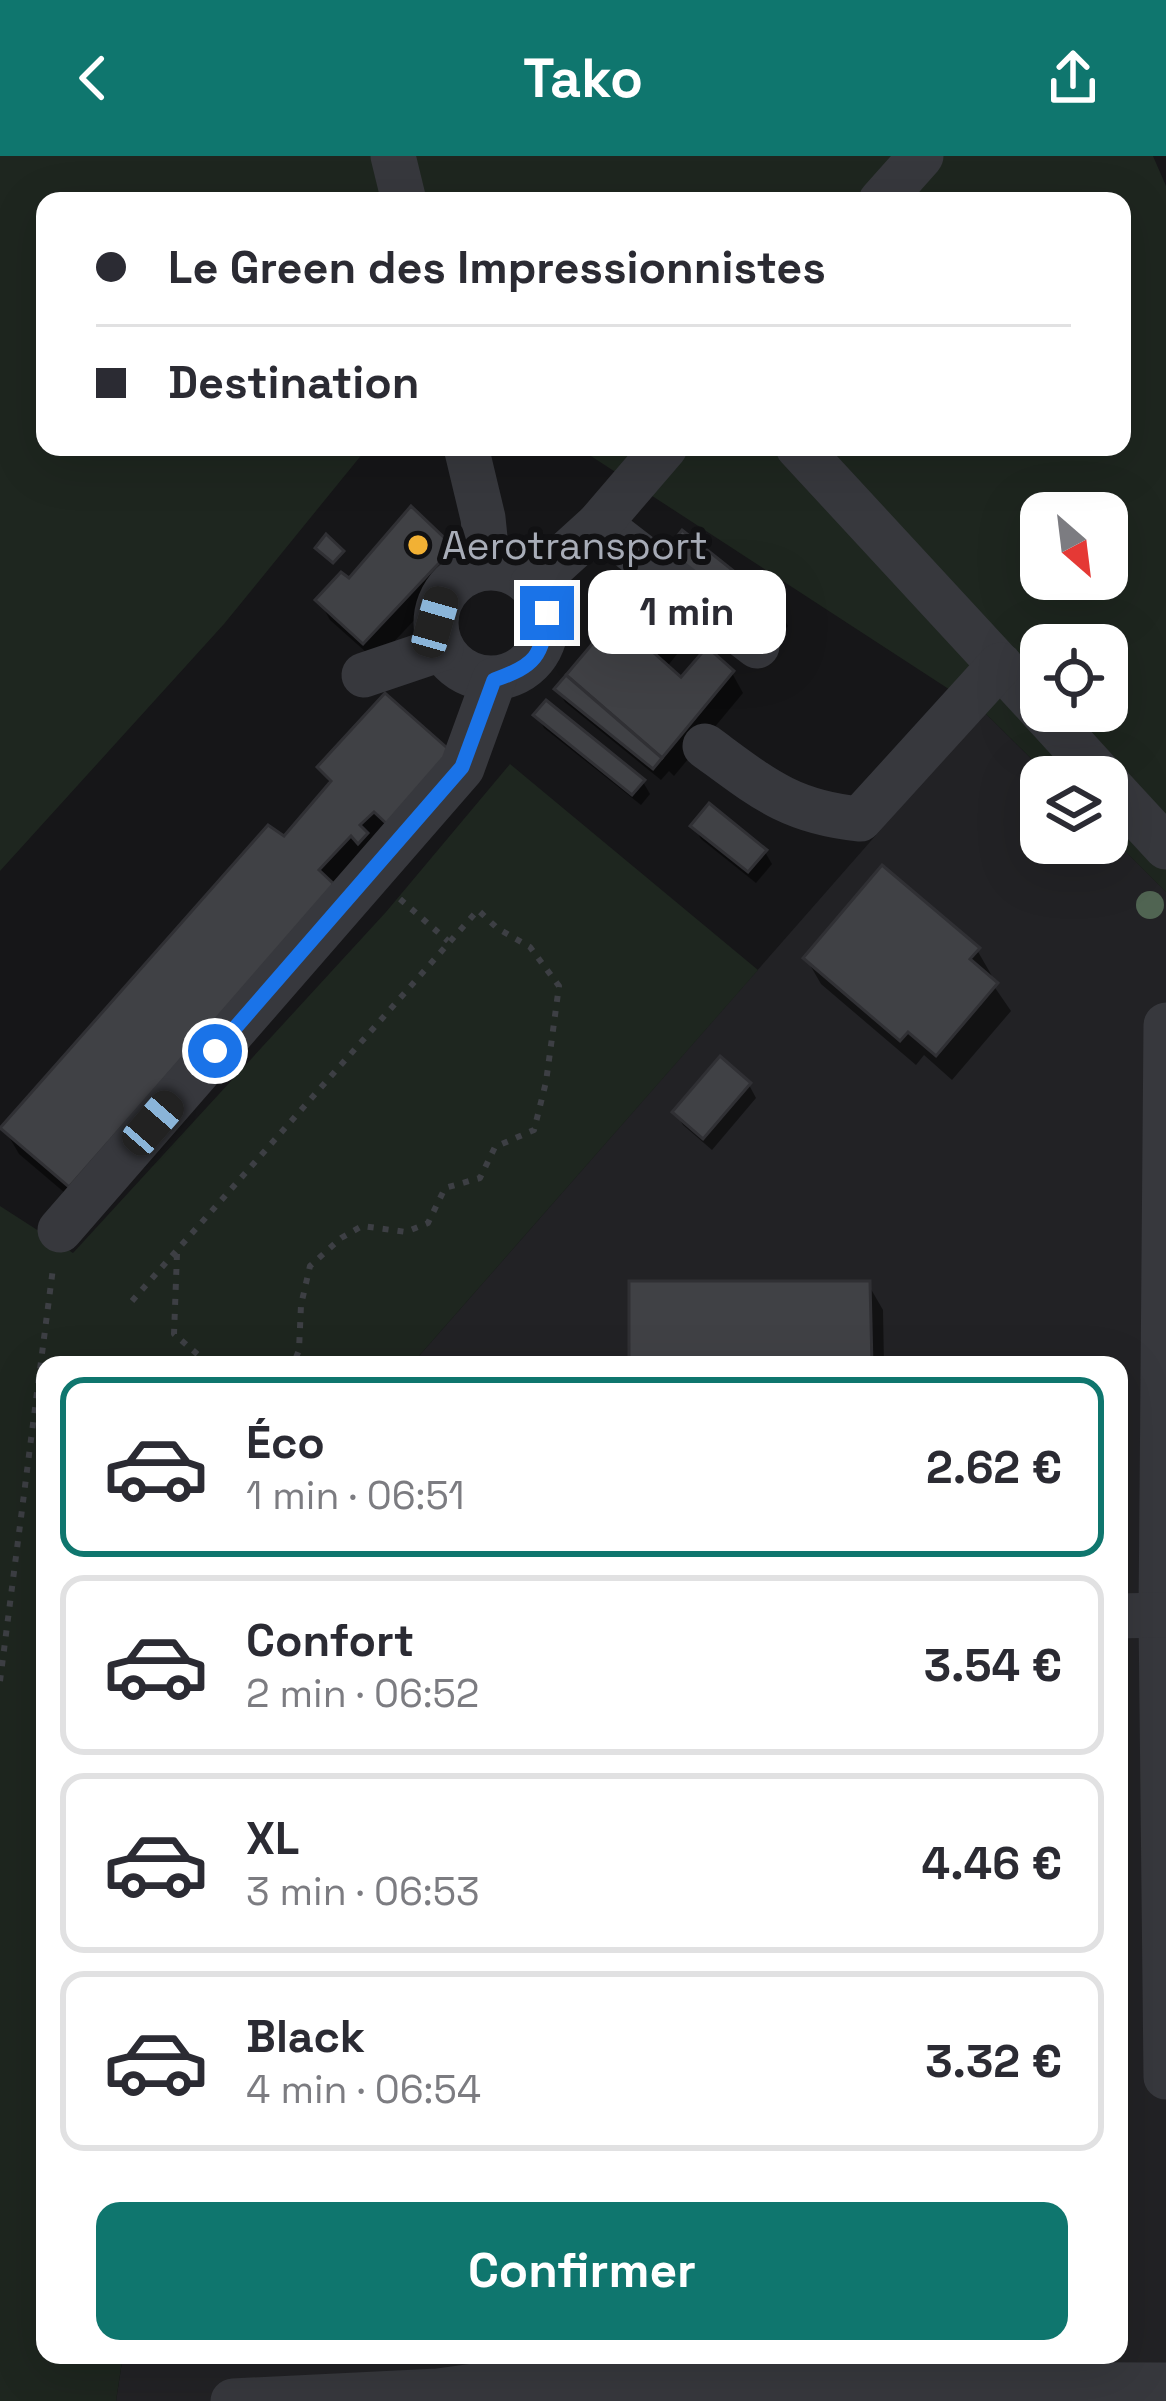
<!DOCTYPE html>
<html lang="fr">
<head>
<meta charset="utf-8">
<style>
  body { margin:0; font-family:"Space Grotesk",sans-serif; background:#f7f7f7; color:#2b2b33; height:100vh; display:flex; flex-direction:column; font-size:45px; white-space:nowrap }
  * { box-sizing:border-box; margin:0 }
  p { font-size:39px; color:#7c7c81 }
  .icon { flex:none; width:66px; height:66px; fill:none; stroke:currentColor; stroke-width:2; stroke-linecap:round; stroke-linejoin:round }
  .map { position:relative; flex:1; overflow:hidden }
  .side { position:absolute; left:36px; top:1200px; width:1092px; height:1008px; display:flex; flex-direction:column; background:#fff; border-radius:24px; box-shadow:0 12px 48px #0002 }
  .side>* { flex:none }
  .guide { position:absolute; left:36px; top:36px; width:1095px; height:264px; border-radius:24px; box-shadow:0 12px 48px #0002; display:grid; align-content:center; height:264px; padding:0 60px; background:#fff }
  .needle { width:78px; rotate:152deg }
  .tools { position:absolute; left:1020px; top:336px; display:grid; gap:24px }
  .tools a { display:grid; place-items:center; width:108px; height:108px; border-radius:24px; background:#fff; box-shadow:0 12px 48px #0002; font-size:60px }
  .end { position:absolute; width:54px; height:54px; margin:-27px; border:15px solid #1a73e8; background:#fff; box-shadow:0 0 0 6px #fff }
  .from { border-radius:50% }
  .bubble { position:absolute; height:84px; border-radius:24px; background:#fff; box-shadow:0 12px 48px #0002; font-size:39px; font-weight:600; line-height:84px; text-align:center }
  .car { position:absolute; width:36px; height:72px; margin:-36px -18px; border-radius:15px; box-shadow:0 0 9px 3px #0007; background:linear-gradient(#222 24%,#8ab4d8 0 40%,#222 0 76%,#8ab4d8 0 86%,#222 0) }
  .guide b { display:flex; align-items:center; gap:42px; height:114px; font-size:45px }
  .guide b+b { border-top:3px solid #e1e1e2 }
  .guide i { width:30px; height:30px; background:#2b2b33 }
  ul { padding:21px 0 0; list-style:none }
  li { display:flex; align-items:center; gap:36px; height:180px; margin:0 24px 18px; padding:0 36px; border:6px solid #e1e1e2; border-radius:24px }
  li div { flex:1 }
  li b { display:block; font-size:45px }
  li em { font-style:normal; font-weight:600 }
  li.on { border-color:#0f766e }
  li>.icon { width:108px; height:108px; stroke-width:1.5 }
  .primary-button { display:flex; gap:24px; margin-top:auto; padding:24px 60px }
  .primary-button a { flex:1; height:138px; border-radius:24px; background:#0f766e; color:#fff; font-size:48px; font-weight:600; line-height:138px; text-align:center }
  header { display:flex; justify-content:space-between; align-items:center; height:156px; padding:0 60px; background:#0f766e; color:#fff; font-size:54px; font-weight:600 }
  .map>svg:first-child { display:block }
  .built { fill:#222225 }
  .green { fill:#1e261f; fill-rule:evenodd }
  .shadow { fill:#0007 }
  .building { fill:#404145; stroke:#303034; stroke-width:3 }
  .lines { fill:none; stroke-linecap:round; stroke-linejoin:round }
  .path { stroke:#3d3f44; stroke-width:6; stroke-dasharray:6 9; stroke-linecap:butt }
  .minor { stroke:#37383d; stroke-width:45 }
  .tree { fill:#506452 }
  .route { stroke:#1a73e8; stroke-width:15 }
  .poi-dot { fill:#f2b134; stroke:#111113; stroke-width:4.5 }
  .labels { text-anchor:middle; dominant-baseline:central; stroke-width:12; stroke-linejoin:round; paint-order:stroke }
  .poi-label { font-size:39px; fill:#a8adb8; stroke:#111113; text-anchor:start }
</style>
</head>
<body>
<header><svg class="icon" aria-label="back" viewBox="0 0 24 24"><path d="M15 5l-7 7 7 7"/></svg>Tako<svg class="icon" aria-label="share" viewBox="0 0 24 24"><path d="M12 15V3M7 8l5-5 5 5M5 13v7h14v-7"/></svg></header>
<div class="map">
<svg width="1166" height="2245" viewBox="0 0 1166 2245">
  <rect width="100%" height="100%" fill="#161618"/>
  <polygon class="built" points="984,556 1050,621 1041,621 1041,687 1107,687 1107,677 1166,736 1166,2245 116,2245 123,2199 1119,2199 1119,1209 411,1209"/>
  <g class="green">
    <path d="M0,0H1153L1166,30V736L1107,677V621H1050L984,556L577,291H1122V45H45V291H368L224,468L0,715ZM1041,357H1107V423H1041ZM1041,489H1107V555H1041Z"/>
    <polygon points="510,608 758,814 411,1209 45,1209 45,2199 123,2199 116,2245 0,2245 0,1050 73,1097 386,756"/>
  </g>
  <g class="shadow">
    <polygon points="452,393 463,412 376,505 330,464 319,444 349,426"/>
    <polygon points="674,411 781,457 788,470 773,488"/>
    <polygon points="678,464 689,483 666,512 681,526 732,517 743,537 674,620 669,615 661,624 565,546 558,534"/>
    <polygon points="386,541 404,693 85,1054 19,998 4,972 284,684 331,630 321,611"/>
    <polygon points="537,559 643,626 650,638 641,649 544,572"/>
    <polygon points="694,671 765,696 772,708 756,727 701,683"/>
    <polygon points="977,794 992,820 989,823 1011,855 952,924 924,899 916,909 821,828 806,802"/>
    <polygon points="749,929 756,942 712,994 683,969 676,957"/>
    <polygon points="868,1128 883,1154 884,1209 632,1209"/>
  </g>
  <g class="building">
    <polygon points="411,350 454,391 363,488 315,444 341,416 349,422"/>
    <polygon points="682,374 784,455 765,477 663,398"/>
    <polygon points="326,378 344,395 333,407 315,392"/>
    <polygon points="642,429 680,462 653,496 681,521 707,491 734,515 662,602 566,519"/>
    <polygon points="566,519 662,602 653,613 554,533"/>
    <polygon points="385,537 454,598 388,669 374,656 360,669 368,677 358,688 351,680 319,714 335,729 69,1031 0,972 268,669 284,680 331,625 317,611"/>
    <polygon points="546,544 645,624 632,639 533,559"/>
    <polygon points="709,647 767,694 748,716 690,670"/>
    <polygon points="882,709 980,792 970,803 998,827 936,900 908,876 900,885 803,802"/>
    <polygon points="720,900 751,927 703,983 672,956"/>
    <polygon points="629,1125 870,1125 872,1209 629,1209"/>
  </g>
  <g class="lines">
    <g class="path">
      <polyline points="400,743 448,785"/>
      <polyline points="177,1098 174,1178 210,1209"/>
      <polyline points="132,1145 478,754 497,772 530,791 559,830 546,926 534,974 495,991 480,1022 445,1032 428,1067 406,1076 362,1070 341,1082 310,1110 301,1149 299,1194 293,1209"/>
      <polyline points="0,1525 53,1112"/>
    </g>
    <g class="minor">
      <polyline points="393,0 404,45"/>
      <polyline points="881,45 921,0"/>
      <polyline points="466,291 483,362 488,411"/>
      <polyline points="798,291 1041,554"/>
      <polyline points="599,368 757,490"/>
      <circle cx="491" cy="467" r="55"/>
      <polyline points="532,429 599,368 665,291"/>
      <polyline points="364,519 441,493"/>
      <polyline points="1042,555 1102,621"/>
      <path d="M705,590C761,631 789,656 860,663L1000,509"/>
      <polyline points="1107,627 1166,691"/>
      <polyline points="1166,869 1161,1459 1166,1921"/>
      <polyline points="60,1074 462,612 494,524"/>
      <polyline points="1119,1460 1161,1459"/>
      <polyline points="233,2245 438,2235 496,2227 1166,2229"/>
    </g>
  </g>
  <circle class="tree" cx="1150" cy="749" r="14"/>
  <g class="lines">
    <path class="route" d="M215,895L462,611L494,524C535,510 543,500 547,457"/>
  </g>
  <circle class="poi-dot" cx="418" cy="389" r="12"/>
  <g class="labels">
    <g class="poi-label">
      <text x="442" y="389">Aerotransport</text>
    </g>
  </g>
</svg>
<div class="tools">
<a><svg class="needle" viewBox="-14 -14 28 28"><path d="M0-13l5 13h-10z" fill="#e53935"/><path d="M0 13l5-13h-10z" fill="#7c7c81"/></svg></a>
<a><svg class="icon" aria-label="locate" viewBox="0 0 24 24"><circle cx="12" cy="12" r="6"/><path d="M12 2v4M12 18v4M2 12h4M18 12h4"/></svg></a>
<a><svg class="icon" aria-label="layers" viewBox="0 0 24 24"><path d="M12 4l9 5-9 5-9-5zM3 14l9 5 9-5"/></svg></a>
</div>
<i class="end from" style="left:215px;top:895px"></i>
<i class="end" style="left:547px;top:457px"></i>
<div class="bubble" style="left:588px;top:414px;width:198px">1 min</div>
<i class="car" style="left:435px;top:466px;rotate:16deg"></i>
<i class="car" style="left:153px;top:967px;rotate:41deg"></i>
<div class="guide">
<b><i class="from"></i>Le Green des Impressionnistes</b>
<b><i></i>Destination</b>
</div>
<section class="side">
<ul>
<li class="on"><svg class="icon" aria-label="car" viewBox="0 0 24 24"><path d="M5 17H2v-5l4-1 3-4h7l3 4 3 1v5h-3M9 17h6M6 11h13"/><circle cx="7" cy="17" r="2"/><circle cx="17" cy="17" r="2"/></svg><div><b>Éco</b><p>1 min · 06:51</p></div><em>2.62 €</em></li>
<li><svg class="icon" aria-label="car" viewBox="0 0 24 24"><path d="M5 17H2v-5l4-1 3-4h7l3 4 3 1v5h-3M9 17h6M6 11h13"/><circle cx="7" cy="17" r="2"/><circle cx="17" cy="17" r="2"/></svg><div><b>Confort</b><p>2 min · 06:52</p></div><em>3.54 €</em></li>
<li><svg class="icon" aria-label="car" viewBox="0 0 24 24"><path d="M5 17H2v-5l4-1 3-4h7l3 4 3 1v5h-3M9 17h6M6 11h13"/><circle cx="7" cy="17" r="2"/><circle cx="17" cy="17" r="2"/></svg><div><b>XL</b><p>3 min · 06:53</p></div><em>4.46 €</em></li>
<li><svg class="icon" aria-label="car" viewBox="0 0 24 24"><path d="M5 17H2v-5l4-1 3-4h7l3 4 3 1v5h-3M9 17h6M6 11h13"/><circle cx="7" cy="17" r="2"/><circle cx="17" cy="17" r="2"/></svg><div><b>Black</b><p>4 min · 06:54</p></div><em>3.32 €</em></li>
</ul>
<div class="primary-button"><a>Confirmer</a></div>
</section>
</div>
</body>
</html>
